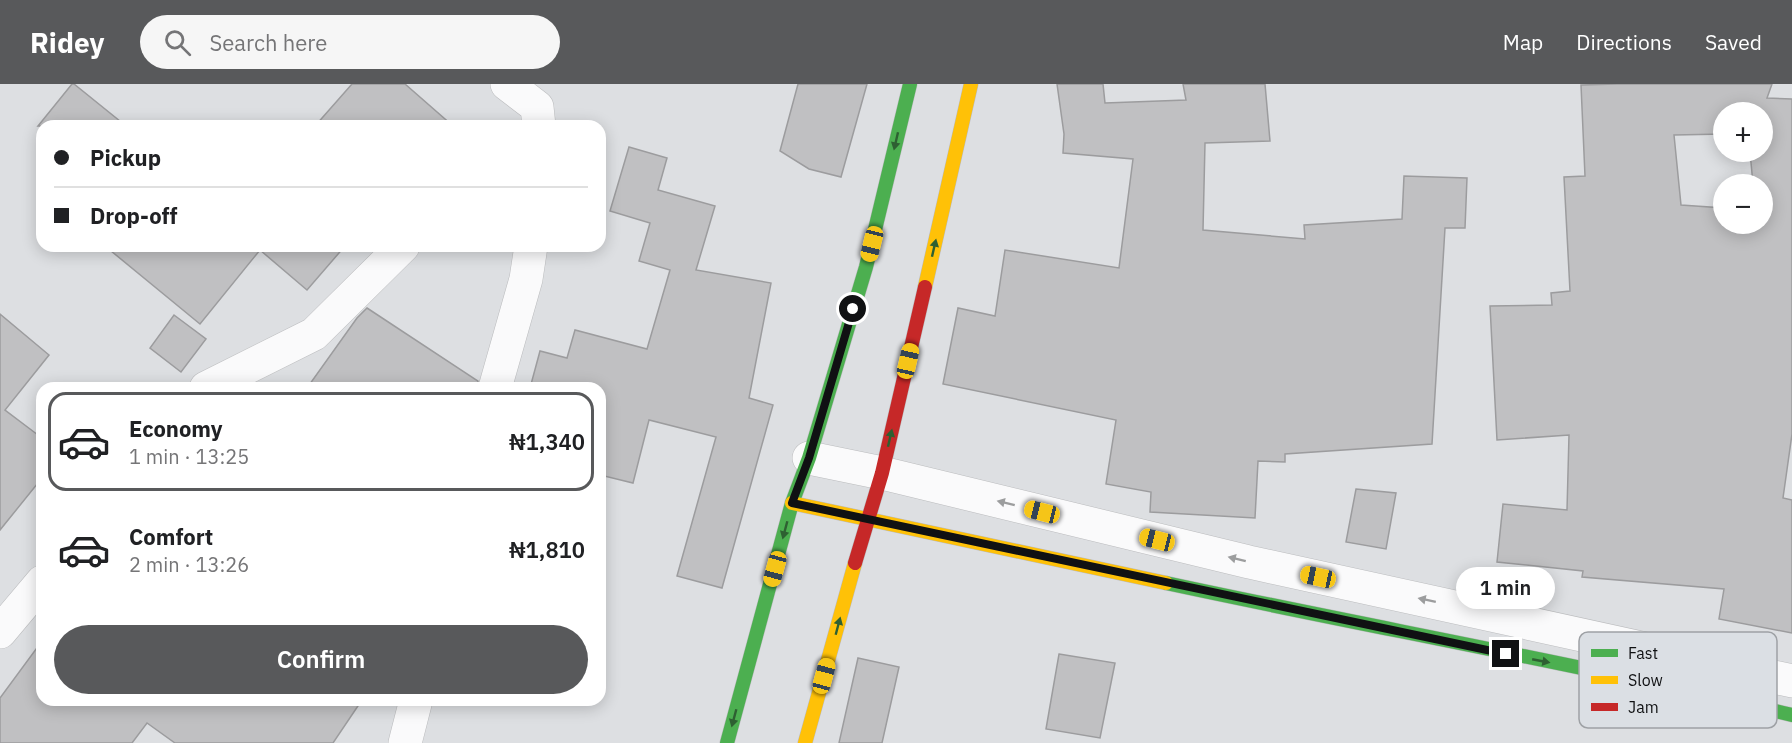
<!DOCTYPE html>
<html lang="en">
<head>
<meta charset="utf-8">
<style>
  body { margin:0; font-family:"IBM Plex Sans",sans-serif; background:#f6f6f6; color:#202124; height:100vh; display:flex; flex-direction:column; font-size:22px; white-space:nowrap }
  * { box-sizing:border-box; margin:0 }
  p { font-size:20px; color:#757577 }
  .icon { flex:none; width:33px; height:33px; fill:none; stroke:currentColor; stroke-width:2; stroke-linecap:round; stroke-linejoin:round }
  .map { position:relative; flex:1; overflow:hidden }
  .panel { position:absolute; left:36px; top:298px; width:570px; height:324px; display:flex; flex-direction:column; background:#fff; border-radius:18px; box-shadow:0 3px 15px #0003 }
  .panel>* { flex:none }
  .guide { position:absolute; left:36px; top:36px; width:570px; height:132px; border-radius:18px; box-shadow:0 3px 15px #0003; display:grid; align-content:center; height:132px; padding:0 18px; background:#fff }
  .buttons { position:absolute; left:1713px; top:18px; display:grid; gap:12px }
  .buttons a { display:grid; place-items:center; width:60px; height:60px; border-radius:50%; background:#fff; box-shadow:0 3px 15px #0003; font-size:30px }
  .end { position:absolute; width:27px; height:27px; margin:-14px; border:8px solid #101113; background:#fff; box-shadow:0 0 0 3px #fff }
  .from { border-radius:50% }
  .bubble { position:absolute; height:42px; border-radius:21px; background:#fff; box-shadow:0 3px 15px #0003; font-size:20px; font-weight:600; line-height:42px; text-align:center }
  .car { position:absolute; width:18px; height:36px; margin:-18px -9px; border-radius:8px; box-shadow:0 0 4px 2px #0007; background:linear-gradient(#f5c518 24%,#345 0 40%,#f5c518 0 76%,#345 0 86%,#f5c518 0) }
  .guide b { display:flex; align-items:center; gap:21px; height:57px; font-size:22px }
  .guide b+b { border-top:2px solid #e0e0e0 }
  .guide i { width:15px; height:15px; background:#202124 }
  ul { padding:10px 0 0; list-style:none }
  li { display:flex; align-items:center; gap:18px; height:99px; margin:0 12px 9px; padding:0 6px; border:3px solid transparent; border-radius:18px }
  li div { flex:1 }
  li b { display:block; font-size:22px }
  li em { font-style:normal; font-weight:600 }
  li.on { border-color:#58595b }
  li>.icon { width:54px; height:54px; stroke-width:1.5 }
  .button { display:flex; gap:12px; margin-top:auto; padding:12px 18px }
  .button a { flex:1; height:69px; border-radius:36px; background:#58595b; color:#fff; font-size:24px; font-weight:600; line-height:69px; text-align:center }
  header { display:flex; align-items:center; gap:36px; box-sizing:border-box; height:84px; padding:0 30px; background:#58595b; color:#fff }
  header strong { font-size:28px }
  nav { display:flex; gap:33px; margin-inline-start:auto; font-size:21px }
  .search { width:420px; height:54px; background:#f6f6f6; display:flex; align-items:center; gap:15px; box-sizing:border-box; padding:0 21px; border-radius:33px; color:#757577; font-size:22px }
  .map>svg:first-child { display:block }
  .building { fill:#c0c0c2; stroke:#9c9c9e; stroke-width:1.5; fill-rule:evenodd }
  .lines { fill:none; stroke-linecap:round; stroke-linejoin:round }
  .street-casing { stroke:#bbbcbe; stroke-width:34 }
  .fast-casing { stroke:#bbbcbe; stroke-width:15 }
  .slow-casing { stroke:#bbbcbe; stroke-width:15 }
  .jam-casing { stroke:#bbbcbe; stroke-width:15 }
  .street { stroke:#fafafb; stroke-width:33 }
  .fast { stroke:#4caf50; stroke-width:14 }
  .slow { stroke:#ffc107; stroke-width:14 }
  .jam { stroke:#c62828; stroke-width:14 }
  .oneway { fill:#2e6032 }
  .oneway2 { fill:#9c9d9e }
  .route { stroke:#101113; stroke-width:8 }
  .key { fill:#dbdfe4; stroke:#9ea1a5; stroke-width:1.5 }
  .key-label { font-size:16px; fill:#101113 }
</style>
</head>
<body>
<header>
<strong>Ridey</strong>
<div class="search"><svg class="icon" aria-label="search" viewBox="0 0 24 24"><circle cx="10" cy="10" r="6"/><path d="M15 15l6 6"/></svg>Search here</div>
<nav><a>Map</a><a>Directions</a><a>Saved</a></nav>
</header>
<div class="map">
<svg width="1792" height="659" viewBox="0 0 1792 659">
  <rect width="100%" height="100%" fill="#dddfe2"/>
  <g class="building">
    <polygon points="72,0 74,0 126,42 38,42"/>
    <polygon points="352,0 405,0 453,42 315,42"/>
    <polygon points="798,0 867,0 841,93 809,85 780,67"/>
    <polygon points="1057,0 1103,0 1105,19 1186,16 1183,0 1265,0 1270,57 1205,59 1203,146 1305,155 1304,141 1402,135 1404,92 1467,94 1465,144 1445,144 1432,360 1285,370 1285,378 1258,377 1255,434 1150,428 1151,408 1106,400 1116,336 943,300 958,224 995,232 1005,166 1119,184 1133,75 1063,69 1064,50"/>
    <path d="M1617,0H1772L1767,14L1792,15V350L1783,414L1792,416V549L1719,535L1724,505L1582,493L1583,487L1497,478L1503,420L1567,426L1569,351L1497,356L1490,222L1552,221L1551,209L1570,207L1564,93L1585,92L1581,1ZM1724,28H1762V68H1750L1753,100H1762V140H1724V124L1681,121L1674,51L1724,50Z"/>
    <polygon points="629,63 667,74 658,106 715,122 696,186 771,199 749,314 773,321 722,504 677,492 716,353 649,336 633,399 600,391 600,304 530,304 540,267 567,274 575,246 647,265 670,186 639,177 650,139 610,127"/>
    <polygon points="105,162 345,162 307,206 260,166 200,240"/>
    <polygon points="367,224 478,297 477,304 307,304 357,234"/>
    <polygon points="0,230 49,271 5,326 42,354 42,394 0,446"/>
    <polygon points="174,231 206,255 181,288 150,264"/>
    <polygon points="1356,405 1396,409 1386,465 1346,458"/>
    <polygon points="42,557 42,616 362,616 333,659 175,659 147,639 132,659 0,659 0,614"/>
    <polygon points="1059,570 1115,579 1100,654 1046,645"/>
    <polygon points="858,574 899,583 882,659 839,659"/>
  </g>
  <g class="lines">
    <g class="street-casing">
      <g id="street">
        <polyline points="507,0 537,23 539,42"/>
        <polyline points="206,304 314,250 403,162"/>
        <polyline points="495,304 526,195 531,162"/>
        <polyline points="809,374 882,389 1249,478 1792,597"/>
        <polyline points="0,548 42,498"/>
        <polyline points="405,659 416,616"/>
      </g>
    </g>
    <g class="fast-casing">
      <g id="fast">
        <path d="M1166,499C1375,544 1585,581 1792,631"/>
        <polyline points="727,659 792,419 809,374 866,183 910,0"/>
      </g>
    </g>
    <g class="slow-casing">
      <g id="slow">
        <polyline points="925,203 971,0"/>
        <polyline points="792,419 1166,499"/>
        <polyline points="805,659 855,479"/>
      </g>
    </g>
    <g class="jam-casing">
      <polyline id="jam" points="855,479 882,389 925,203"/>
    </g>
    <use href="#street" class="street"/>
    <use href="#fast" class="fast"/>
    <use href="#slow" class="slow"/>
    <use href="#jam" class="jam"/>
  </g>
  <defs><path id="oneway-solid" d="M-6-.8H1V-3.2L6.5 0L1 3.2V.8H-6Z" transform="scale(1.5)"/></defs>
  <g class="oneway">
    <use href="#oneway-solid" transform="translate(896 57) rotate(103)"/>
    <use href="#oneway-solid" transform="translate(934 164) rotate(-77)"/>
    <use href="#oneway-solid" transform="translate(890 354) rotate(-77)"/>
    <use href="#oneway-solid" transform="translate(785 446) rotate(105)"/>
    <use href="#oneway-solid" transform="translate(838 542) rotate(-75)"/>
    <use href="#oneway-solid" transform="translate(1541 577) rotate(11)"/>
    <use href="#oneway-solid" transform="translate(734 634) rotate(105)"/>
  </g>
  <g class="oneway2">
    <use href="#oneway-solid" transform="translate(1006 419) rotate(-166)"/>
    <use href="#oneway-solid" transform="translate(1237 475) rotate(-166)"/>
    <use href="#oneway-solid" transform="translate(1427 516) rotate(-168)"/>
  </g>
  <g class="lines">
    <polyline class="route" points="853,225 809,374 792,419 1506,570"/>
  </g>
  <rect x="1579" y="548" width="198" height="96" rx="9" class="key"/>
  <rect x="1591" y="565" width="27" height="8" fill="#4caf50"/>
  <rect x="1591" y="592" width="27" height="8" fill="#ffc107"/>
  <rect x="1591" y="619" width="27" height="8" fill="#c62828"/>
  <g class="key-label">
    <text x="1628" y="575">Fast</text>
    <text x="1628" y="602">Slow</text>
    <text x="1628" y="629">Jam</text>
  </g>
</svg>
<div class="buttons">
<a>+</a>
<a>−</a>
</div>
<i class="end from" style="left:853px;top:225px"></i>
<i class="end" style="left:1506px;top:570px"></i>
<div class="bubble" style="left:1456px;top:483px;width:99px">1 min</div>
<i class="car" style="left:872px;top:160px;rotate:194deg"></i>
<i class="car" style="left:908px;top:277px;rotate:13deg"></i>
<i class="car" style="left:1042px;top:428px;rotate:284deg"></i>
<i class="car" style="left:1157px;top:456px;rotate:284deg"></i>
<i class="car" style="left:775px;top:485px;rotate:195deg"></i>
<i class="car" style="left:1318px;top:493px;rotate:282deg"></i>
<i class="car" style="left:824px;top:592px;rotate:15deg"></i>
<div class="guide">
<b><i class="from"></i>Pickup</b>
<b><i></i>Drop-off</b>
</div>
<section class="panel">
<ul>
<li class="on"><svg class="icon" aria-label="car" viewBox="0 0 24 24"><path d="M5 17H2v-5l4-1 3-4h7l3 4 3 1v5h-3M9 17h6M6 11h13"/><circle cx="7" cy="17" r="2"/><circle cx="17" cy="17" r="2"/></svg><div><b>Economy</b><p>1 min · 13:25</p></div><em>₦1,340</em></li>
<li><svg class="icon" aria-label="car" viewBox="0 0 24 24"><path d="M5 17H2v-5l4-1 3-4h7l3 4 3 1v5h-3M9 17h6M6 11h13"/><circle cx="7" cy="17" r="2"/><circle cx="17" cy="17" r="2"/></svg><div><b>Comfort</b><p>2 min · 13:26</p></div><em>₦1,810</em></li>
</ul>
<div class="button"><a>Confirm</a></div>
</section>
</div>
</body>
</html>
